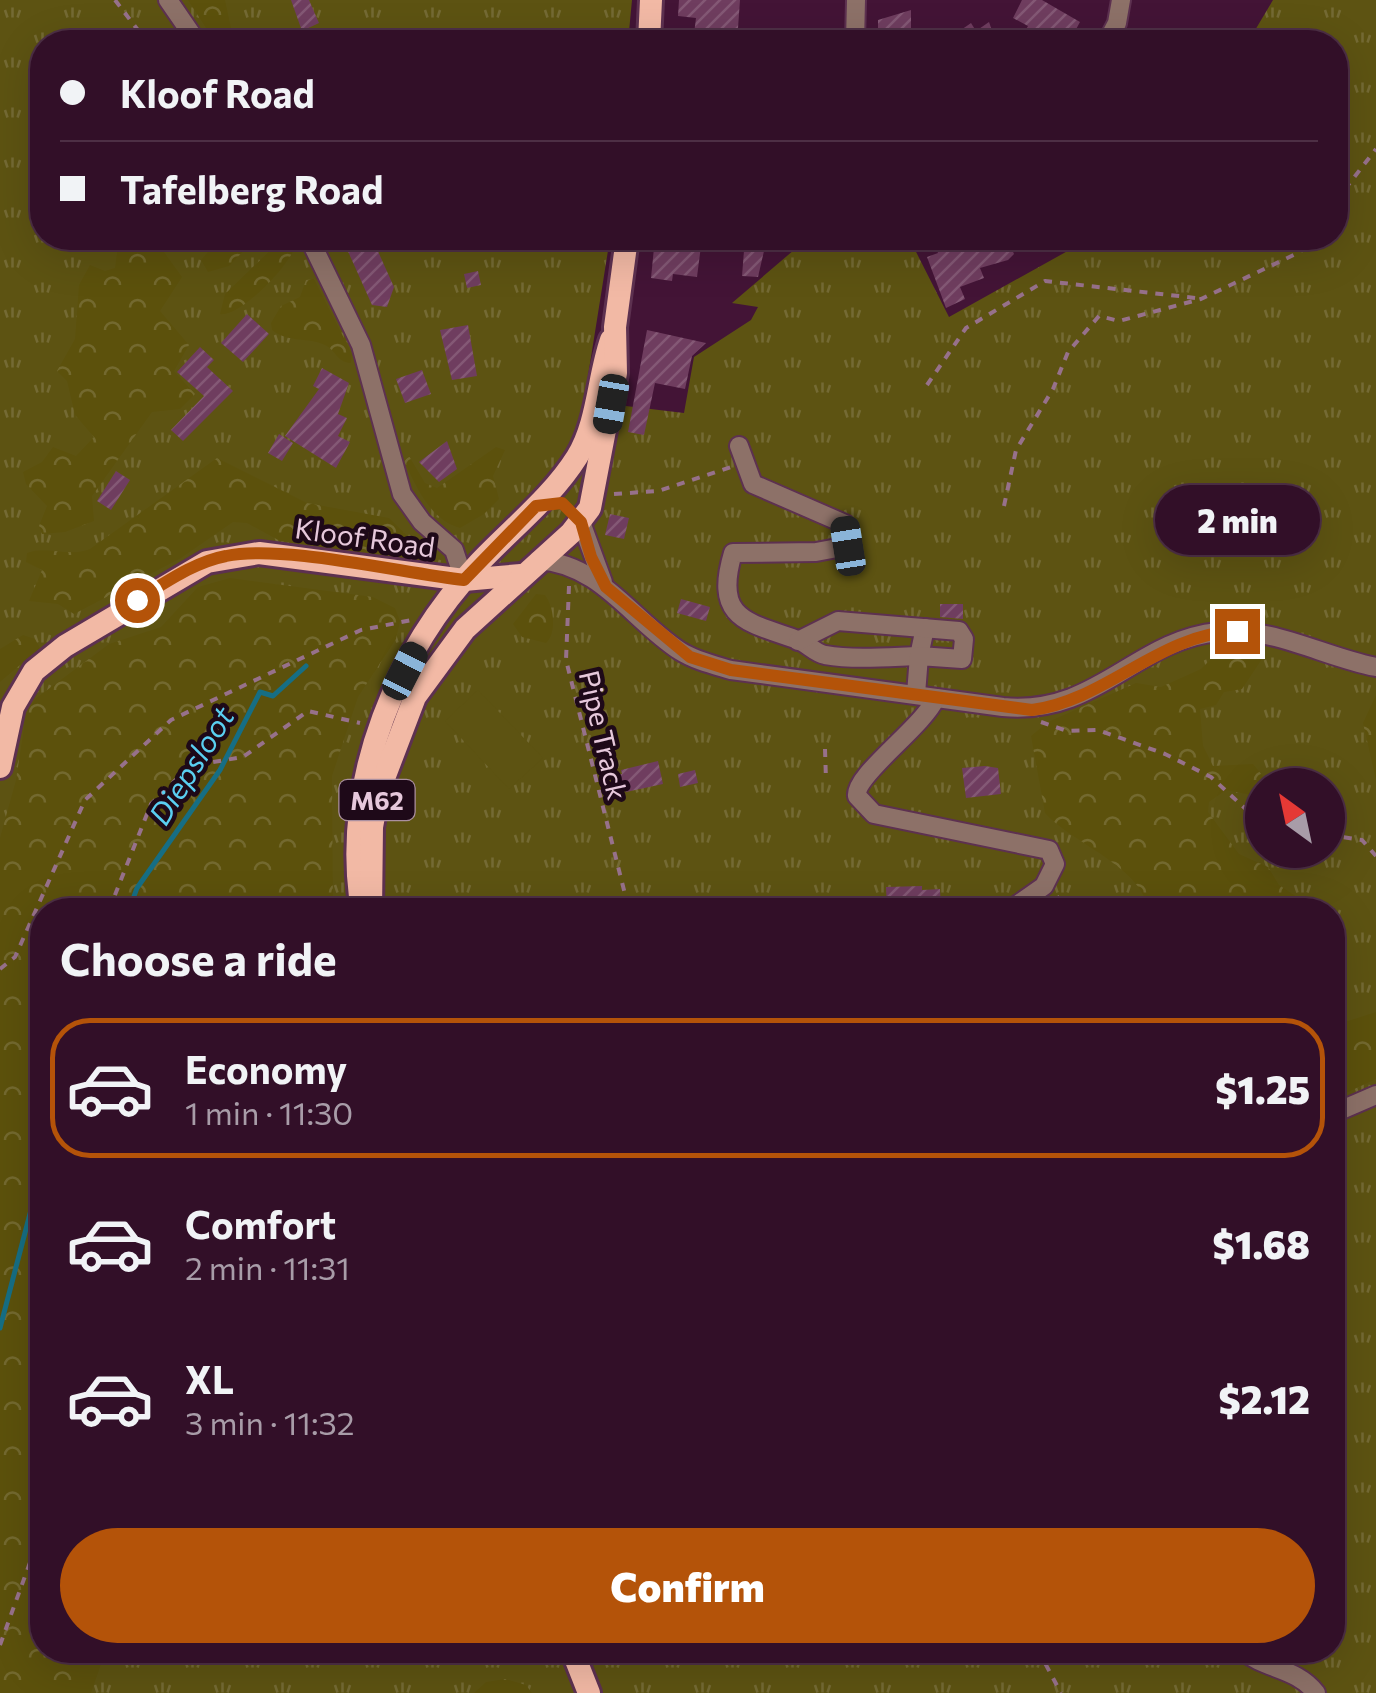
<!DOCTYPE html>
<html lang="en">
<head>
<meta charset="utf-8">
<style>
  body { margin:0; font-family:Commissioner,sans-serif; background:#3d1d34; color:#f1f3f6; height:100vh; display:flex; flex-direction:column; font-size:38px; white-space:nowrap }
  * { box-sizing:border-box; margin:0 }
  p { font-size:32px; color:#a89ca8 }
  .icon { flex:none; width:55px; height:55px; fill:none; stroke:currentColor; stroke-width:2; stroke-linecap:round; stroke-linejoin:round }
  .map { position:relative; flex:1; overflow:hidden }
  .panel { position:absolute; left:30px; top:898px; width:1315px; height:765px; display:flex; flex-direction:column; background:#320f28; border-radius:40px; box-shadow:0 10px 40px #0002,0 0 0 2px #4d2f45 }
  .panel>* { flex:none }
  .top-card { position:absolute; left:30px; top:30px; width:1318px; height:220px; border-radius:40px; box-shadow:0 10px 40px #0002,0 0 0 2px #4d2f45; display:grid; align-content:center; height:220px; padding:0 30px; background:#320f28 }
  .needle { width:65px; rotate:327deg }
  .controls { position:absolute; left:1245px; top:768px; display:grid; gap:20px }
  .controls a { display:grid; place-items:center; width:100px; height:100px; border-radius:50%; background:#320f28; box-shadow:0 10px 40px #0002,0 0 0 2px #4d2f45; font-size:50px }
  .end { position:absolute; width:45px; height:45px; margin:-22px; border:12px solid #b45309; background:#fff; box-shadow:0 0 0 5px #fff }
  .from { border-radius:50% }
  .bubble { position:absolute; height:70px; border-radius:35px; background:#320f28; box-shadow:0 10px 40px #0002,0 0 0 2px #4d2f45; font-size:32px; font-weight:800; line-height:70px; text-align:center }
  .car { position:absolute; width:30px; height:60px; margin:-30px -15px; border-radius:12px; box-shadow:0 0 8px 2px #0007; background:linear-gradient(#222 24%,#8ab4d8 0 40%,#222 0 76%,#8ab4d8 0 86%,#222 0) }
  .top-card b { display:flex; align-items:center; gap:35px; height:95px; font-size:38px }
  .top-card b+b { border-top:2px solid #4d2f45 }
  .top-card i { width:25px; height:25px; background:#f1f3f6 }
  ul { padding:0; list-style:none }
  li { display:flex; align-items:center; gap:30px; height:140px; margin:0 20px 15px; padding:0 10px; border:5px solid transparent; border-radius:40px }
  li div { flex:1 }
  li b { display:block; font-size:38px }
  li em { font-style:normal; font-weight:800 }
  li.on { border-color:#b45309 }
  li>.icon { width:90px; height:90px; stroke-width:1.5 }
  h2 { padding:0 30px; font-size:45px; line-height:120px }
  .action { display:flex; gap:20px; margin-top:auto; padding:20px 30px }
  .action a { flex:1; height:115px; border-radius:60px; background:#b45309; color:#fff; font-size:40px; font-weight:800; line-height:115px; text-align:center }
  .map>svg:first-child { display:block }
  .grass { fill:url(#grass-tufts); fill-rule:evenodd }
  .forest { fill:url(#forest-crowns) }
  .pitch { fill:#5d5312 }
  .lines { fill:none; stroke-linecap:round; stroke-linejoin:round }
  .stream { stroke:#166e84; stroke-width:5 }
  .building { fill:url(#building-hatch) }
  .minor-casing { stroke:#5d3150; stroke-width:22 }
  .major-casing { stroke:#5d3150; stroke-width:28 }
  .path { stroke:#97718b; stroke-width:4; stroke-dasharray:8 8; stroke-linecap:butt }
  .minor { stroke:#8d7168; stroke-width:18 }
  .major { stroke:#f2b9a5; stroke-width:22 }
  .route { stroke:#b45309; stroke-width:12 }
  .labels { text-anchor:middle; dominant-baseline:central; stroke-width:9; stroke-linejoin:round; paint-order:stroke }
  .shield { fill:#1e0918; stroke:#aa8fa0; stroke-width:2.5 }
  .shield-label { font-size:25px; font-weight:bold; fill:#e6c8db }
  .street-label { font-size:28px; fill:#e6c8db; stroke:#1e0918 }
  .water-label { font-size:30px; font-style:italic; fill:#5acff1; stroke:#1e0918 }
</style>
</head>
<body>
<div class="map">
<svg width="1376" height="1693" viewBox="0 0 1376 1693">
  <defs>
    <pattern id="grass-tufts" width="24" height="20" patternUnits="userSpaceOnUse" patternTransform="scale(2.5)"><rect width="24" height="20" fill="#5d5312"/><path d="M3 7l-1-3M5 7V3M7 7l1-3M15 17l-1-3M17 17v-4M19 17l1-3" fill="none" stroke="#746a34"/></pattern>
    <pattern id="forest-crowns" width="20" height="18" patternUnits="userSpaceOnUse" patternTransform="scale(2.5)"><rect width="20" height="18" fill="#5c510c"/><path d="M2 6a3 3 0 1 1 6 0M12 15a3 3 0 1 1 6 0" fill="none" stroke="#73692f"/></pattern>
    <pattern id="building-hatch" width="6" height="6" patternUnits="userSpaceOnUse" patternTransform="scale(2.5)"><rect width="6" height="6" fill="#6f3d5f"/><path d="M-1 1l2-2M0 6l6-6M5 7l2-2" fill="none" stroke="#845875"/></pattern>
  </defs>
  <rect width="100%" height="100%" fill="#431436"/>
  <path class="grass" d="M0,0H632L628,42H42V238H610L584,401L684,413L694,357L751,320L758,307L732,303L808,238H909L949,317L1091,238H1335V42H1248L1273,0H1376V1693H0ZM1262,785H1328V850H1262ZM42,910H1332V1650H42Z"/>
  <g class="forest">
    <polygon points="188,0 225,0 234,42 215,42"/>
    <polygon points="134,238 175,238 164,252 182,277 160,311 189,345 174,371 195,394 180,409 152,412 92,496 94,521 65,532 42,534 39,526 47,506 26,484 23,472 42,462 53,447 76,456 94,437 75,415 67,381 57,371 75,339 79,285 90,265 105,271 115,268 118,245"/>
    <polygon points="220,238 256,238 229,266 208,272 201,260"/>
    <path d="M283,238H297C299,258 239,319 220,314L225,294Z"/>
    <path d="M314,279L352,354L351,363C336,362 337,351 325,345C308,337 288,343 272,330L271,323L281,306L300,297L306,280Z"/>
    <path d="M496,447L505,450L493,476L499,499L484,514L460,528C430,520 416,486 404,461L409,456L425,483L437,488Z"/>
    <path d="M217,458L307,503L389,518L430,558L425,561L280,541L247,523L233,522L181,558L74,614L58,604L29,601L42,570L26,562L27,553C48,545 68,558 90,549Z"/>
    <polygon points="230,578 373,597 395,608 400,621 396,639 358,697 332,776 333,910 42,910 42,1650 106,1650 91,1693 0,1693 0,838 16,780 26,714 35,699 109,644 161,627 198,587"/>
    <path d="M536,594L545,595C554,607 557,633 546,643L522,637L513,624Z"/>
    <polygon points="23,635 35,639 40,648 0,682 0,649"/>
    <path d="M1235,644L1256,648L1262,659L1242,689L1224,692L1216,705L1200,709L1203,746L1213,766L1253,764L1270,785H1262L1261,797L1226,790L1209,802L1208,812L1239,854L1268,867L1279,885L1297,897L1304,910H1147C1146,869 1070,842 1045,813L1031,736L1048,722L1136,683L1161,687L1201,669L1222,648Z"/>
    <polygon points="1376,695 1376,780 1363,723"/>
    <polygon points="1332,1012 1336,1018 1348,1021 1376,1012 1376,1079 1333,1099"/>
    <polygon points="505,1679 526,1685 532,1693 474,1693 486,1682"/>
  </g>
  <polygon class="pitch" points="478,690 543,758 509,789 445,721"/>
  <g class="lines">
    <g class="stream">
      <polyline points="129,910 137,888 220,770 260,692 273,696 306,666"/>
      <polyline points="0,1328 42,1168"/>
    </g>
  </g>
  <g class="building">
    <polygon points="291,0 309,0 319,23 302,31"/>
    <polygon points="679,0 740,0 738,28 785,31 785,42 693,42 696,18 678,16"/>
    <polygon points="1022,0 1042,0 1080,22 1069,42 1019,42 1028,26 1013,18"/>
    <polygon points="911,10 911,30 897,30 897,42 878,42 878,20"/>
    <polygon points="989,22 996,42 944,42 971,23 976,31"/>
    <polygon points="342,238 372,238 394,287 387,307 372,305"/>
    <polygon points="655,238 702,238 697,277 673,274 672,281 651,278"/>
    <polygon points="745,238 767,238 758,277 742,276"/>
    <polygon points="948,238 1007,238 1014,254 1008,260 980,268 984,278 960,287 965,299 946,308 927,257 938,253 934,243"/>
    <polygon points="478,271 481,285 467,288 464,274"/>
    <polygon points="247,314 269,334 243,362 221,343"/>
    <polygon points="468,325 477,376 452,380 440,330"/>
    <polygon points="647,330 706,343 692,356 685,389 655,383 644,435 628,432"/>
    <polygon points="200,347 214,360 207,367 233,391 183,441 171,430 204,396 177,372"/>
    <polygon points="322,368 349,383 338,414 347,418 338,436 350,442 336,468 285,436 319,389 313,386"/>
    <polygon points="422,370 431,394 405,403 396,379"/>
    <polygon points="279,434 293,443 282,461 268,453"/>
    <polygon points="447,441 457,469 439,482 419,462"/>
    <polygon points="116,471 130,480 111,510 97,501"/>
    <polygon points="610,514 629,518 624,539 605,535"/>
    <polygon points="681,599 710,607 706,621 677,613"/>
    <polygon points="940,604 963,604 963,619 940,617"/>
    <polygon points="658,761 663,784 626,792 625,788 618,789 615,775 622,774 621,770"/>
    <polygon points="985,766 998,768 1001,794 966,798 962,768"/>
    <polygon points="695,770 698,783 680,787 678,774"/>
    <polygon points="922,886 922,890 940,889 941,907 887,910 886,887"/>
  </g>
  <g class="lines">
    <g class="minor-casing">
      <g id="minor">
        <polyline points="168,0 197,42"/>
        <polyline points="855,42 856,0"/>
        <polyline points="1107,42 1117,23 1121,0"/>
        <polyline points="309,238 361,345 402,494 422,522 454,550 464,580"/>
        <path d="M739,446L753,484L845,524L848,546L816,552L733,553C713,620 748,622 798,640C808,644 815,653 825,655C855,660 888,657 919,656L925,628"/>
        <polyline points="581,522 603,582"/>
        <path d="M538,560C601,564 632,620 680,651C696,661 714,665 731,670L1003,707C1097,716 1135,640 1218,632C1272,626 1324,657 1376,667"/>
        <polyline points="798,641 838,621 959,631 964,639 962,659 919,656 916,694"/>
        <path d="M936,698C922,728 854,775 857,796L874,814L1049,850L1055,864L1044,886L1010,910"/>
        <polyline points="1332,1114 1376,1095"/>
        <path d="M1242,1650C1265,1670 1296,1667 1316,1693"/>
      </g>
    </g>
    <g class="major-casing">
      <g id="major">
        <polyline points="649,42 651,0"/>
        <polyline points="0,767 13,707 34,671 65,646 207,562 259,553 464,580 521,575"/>
        <path d="M360,897C345,777 397,650 479,563C511,529 552,497 577,457C598,423 598,377 611,340"/>
        <polyline points="371,910 372,827 378,794 415,697 465,629 571,533 590,508 616,373 615,327 627,238"/>
        <polyline points="572,1650 589,1693"/>
      </g>
    </g>
    <g class="path">
      <polyline points="115,0 147,42"/>
      <polyline points="1335,202 1376,149"/>
      <polyline points="927,385 966,328 1045,281 1196,298"/>
      <polyline points="614,494 658,491 731,467"/>
      <polyline points="1004,506 1016,450 1053,389 1068,352 1099,316 1119,321 1201,299 1300,252 1310,238"/>
      <polyline points="569,586 566,660 629,910"/>
      <polyline points="1041,722 1067,731 1098,730 1165,754 1211,777 1262,824"/>
      <polyline points="825,749 826,780"/>
      <polyline points="1328,835 1362,840 1376,856"/>
      <polyline points="1057,896 1062,910"/>
      <polyline points="109,910 151,804 190,766 243,757 308,711 360,723"/>
      <polyline points="0,969 15,957 85,800 171,720 361,630 412,620"/>
      <polyline points="0,1645 36,1546 35,1448 42,1394"/>
      <polyline points="1038,1650 1061,1693"/>
    </g>
    <use href="#minor" class="minor"/>
    <use href="#major" class="major"/>
  </g>
  <g class="lines">
    <path class="route" d="M137,600C165,583 194,562 226,556C282,544 402,573 464,580L536,506L562,503L581,522L591,557L606,587L690,657L731,670L1032,710C1107,700 1159,634 1237,631"/>
  </g>
  <g class="labels">
    <rect class="shield" x="339.5" y="780" width="75" height="40" rx="8"/>
    <g class="shield-label">
      <text x="377" y="800">M62</text>
    </g>
    <g class="street-label">
      <text transform="translate(365 537) rotate(8)">Kloof Road</text>
      <text transform="translate(604 735) rotate(77)">Pipe Track</text>
    </g>
    <g class="water-label">
      <text transform="translate(190 765) rotate(-58)">Diepsloot</text>
    </g>
  </g>
</svg>
<div class="controls">
<a><svg class="needle" viewBox="-14 -14 28 28"><path d="M0-13l5 13h-10z" fill="#e53935"/><path d="M0 13l5-13h-10z" fill="#a89ca8"/></svg></a>
</div>
<i class="end from" style="left:137px;top:600px"></i>
<i class="end" style="left:1237px;top:631px"></i>
<div class="bubble" style="left:1155px;top:485px;width:165px">2 min</div>
<i class="car" style="left:611px;top:404px;rotate:190deg"></i>
<i class="car" style="left:848px;top:546px;rotate:351deg"></i>
<i class="car" style="left:405px;top:671px;rotate:27deg"></i>
<div class="top-card">
<b><i class="from"></i>Kloof Road</b>
<b><i></i>Tafelberg Road</b>
</div>
<section class="panel">
<h2>Choose a ride</h2>
<ul>
<li class="on"><svg class="icon" aria-label="car" viewBox="0 0 24 24"><path d="M5 17H2v-5l4-1 3-4h7l3 4 3 1v5h-3M9 17h6M6 11h13"/><circle cx="7" cy="17" r="2"/><circle cx="17" cy="17" r="2"/></svg><div><b>Economy</b><p>1 min · 11:30</p></div><em>$1.25</em></li>
<li><svg class="icon" aria-label="car" viewBox="0 0 24 24"><path d="M5 17H2v-5l4-1 3-4h7l3 4 3 1v5h-3M9 17h6M6 11h13"/><circle cx="7" cy="17" r="2"/><circle cx="17" cy="17" r="2"/></svg><div><b>Comfort</b><p>2 min · 11:31</p></div><em>$1.68</em></li>
<li><svg class="icon" aria-label="car" viewBox="0 0 24 24"><path d="M5 17H2v-5l4-1 3-4h7l3 4 3 1v5h-3M9 17h6M6 11h13"/><circle cx="7" cy="17" r="2"/><circle cx="17" cy="17" r="2"/></svg><div><b>XL</b><p>3 min · 11:32</p></div><em>$2.12</em></li>
</ul>
<div class="action"><a>Confirm</a></div>
</section>
</div>
</body>
</html>
